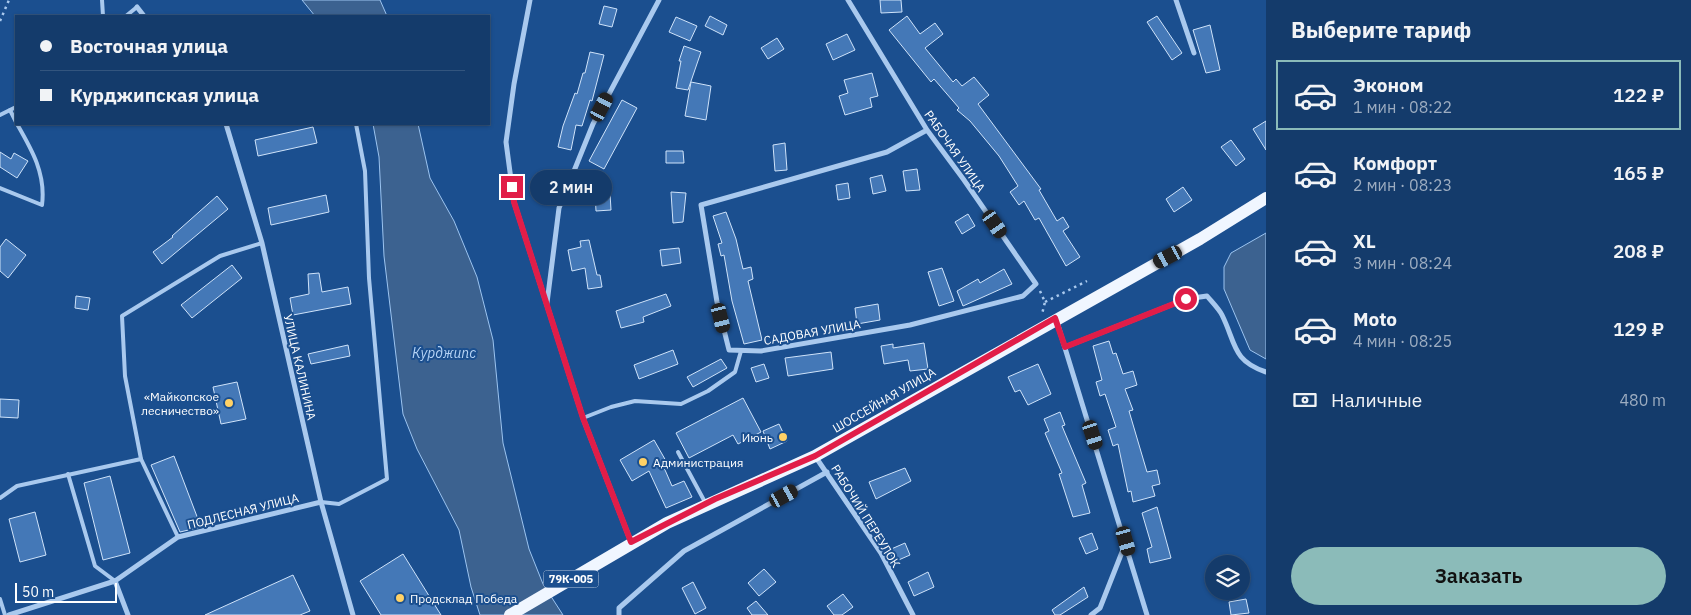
<!DOCTYPE html>
<html lang="ru">
<head>
<meta charset="utf-8">
<style>
  body { margin:0; font-family:"IBM Plex Sans",sans-serif; background:#1d4271; color:#f1f3f6; height:100vh; display:flex; flex-direction:column; font-size:19px; white-space:nowrap }
  * { box-sizing:border-box; margin:0 }
  p { font-size:16px; color:#9dadc1 }
  .icon { flex:none; width:28px; height:28px; fill:none; stroke:currentColor; stroke-width:2; stroke-linecap:round; stroke-linejoin:round }
  .map { position:relative; flex:1; overflow:hidden }
  .sheet { display:flex; flex-direction:column; background:#143b6b; width:425px }
  .sheet>* { flex:none }
  .hud { position:absolute; left:15px; top:15px; width:475px; height:110px; border-radius:0px; box-shadow:0 1px 4px #0004,0 0 0 1px #33557e; display:grid; align-content:center; height:110px; padding:0 25px; background:#143b6b }
  .controls { position:absolute; left:1205px; top:555px; display:grid; gap:10px }
  .controls a { display:grid; place-items:center; width:45px; height:45px; border-radius:50%; background:#143b6b; box-shadow:0 1px 4px #0004,0 0 0 1px #33557e; font-size:25px }
  .scale { position:absolute; left:15px; bottom:12px; width:102px; box-sizing:border-box; padding-left:5px; border:2px solid #fff; border-top:0; font-size:14px; line-height:18px; white-space:nowrap; color:#fff; -webkit-text-stroke:4px #1b4f8f; paint-order:stroke }
  .end { position:absolute; width:22px; height:22px; margin:-11px; border:6px solid #e11d48; background:#fff; box-shadow:0 0 0 2px #fff }
  .from { border-radius:50% }
  .bubble { position:absolute; height:35px; border-radius:18px; background:#143b6b; box-shadow:0 1px 4px #0004,0 0 0 1px #33557e; font-size:16px; font-weight:600; line-height:35px; text-align:center }
  .car { position:absolute; width:15px; height:30px; margin:-15px -8px; border-radius:6px; box-shadow:0 0 4px 1px #0007; background:linear-gradient(#222 24%,#8ab4d8 0 40%,#222 0 76%,#8ab4d8 0 86%,#222 0) }
  .hud b { display:flex; align-items:center; gap:18px; height:48px; font-size:19px }
  .hud b+b { border-top:1px solid #33557e }
  .hud i { width:12px; height:12px; background:#f1f3f6 }
  ul { padding:0; list-style:none }
  li { display:flex; align-items:center; gap:15px; height:70px; margin:0 10px 8px; padding:0 15px; border:2px solid transparent; border-radius:0px }
  li div { flex:1 }
  li b { display:block; font-size:19px }
  li em { font-style:normal; font-weight:600 }
  li.on { border-color:#8bbbb9 }
  li>.icon { width:45px; height:45px; stroke-width:1.5 }
  h2 { padding:0 25px; font-size:22px; line-height:60px }
  .pay { display:flex; align-items:center; gap:12px; height:55px; padding:0 25px; font-size:19px }
  .pay p { margin-inline-start:auto }
  .button { display:flex; gap:10px; margin-top:auto; padding:10px 25px }
  .button a { flex:1; height:58px; border-radius:30px; background:#8bbbb9; color:#111; font-size:20px; font-weight:600; line-height:58px; text-align:center }
  main { display:flex; flex:1; min-height:0 }
  .map>svg:first-child { display:block }
  .water { fill:#3c6290; stroke:#9cc4f0 }
  .building { fill:#4478b7; stroke:#cfe3fa }
  .lines { fill:none; stroke-linecap:round; stroke-linejoin:round }
  .path { stroke:#a9c9ee; stroke-width:2.5; stroke-dasharray:2.5 4; stroke-linecap:butt }
  .service { stroke:#a9c9ee; stroke-width:4 }
  .minor { stroke:#a9c9ee; stroke-width:5 }
  .primary { stroke:#f0f6ff; stroke-width:12 }
  .route { stroke:#e11d48; stroke-width:6 }
  .poi-dot { fill:#ffd166; stroke:#1b4f8f; stroke-width:2 }
  .labels { text-anchor:middle; dominant-baseline:central; stroke-width:4; stroke-linejoin:round; paint-order:stroke }
  .shield { fill:#1b4f8f; stroke:#bbcadd; stroke-width:1 }
  .shield-label { font-size:11px; font-weight:bold; fill:#fff }
  .street-label { font-size:12px; fill:#fff; stroke:#1b4f8f }
  .poi-label { font-size:12px; fill:#fff; stroke:#1b4f8f; text-anchor:end }
  .water-label { font-size:14px; font-style:italic; fill:#b5d3f5; stroke:#1b4f8f }
</style>
</head>
<body>
<main>
<div class="map">
<svg width="1266" height="615" viewBox="0 0 1266 615">
  <rect width="100%" height="100%" fill="#1b4f8f"/>
  <g class="water">
    <polygon points="302,0 380,0 387,16 315,16"/>
    <polygon points="373,124 418,124 430,178 454,221 477,277 493,340 503,443 529,549 543,584 563,615 480,615 471,587 459,530 417,449 403,414 384,256 379,157"/>
    <polygon points="1266,233 1266,359 1250,350 1224,289 1224,267 1231,253"/>
  </g>
  <g class="building">
    <polygon points="880,0 901,0 902,12 881,13"/>
    <polygon points="604,6 617,9 612,27 599,24"/>
    <polygon points="710,16 727,25 723,35 705,26"/>
    <polygon points="907,16 920,34 935,23 943,34 925,48 953,82 956,79 962,86 974,77 989,95 978,104 1041,189 1039,190 1057,221 1063,217 1069,227 1063,231 1080,257 1066,266 1039,218 1035,220 1024,201 1019,205 1010,192 1018,186 999,156 970,121 957,110 959,108 934,79 931,82 889,30"/>
    <polygon points="1157,16 1182,53 1172,60 1147,22"/>
    <polygon points="676,17 697,26 690,41 669,32"/>
    <polygon points="1210,25 1220,70 1206,73 1193,30"/>
    <polygon points="847,34 855,50 833,60 826,44"/>
    <polygon points="777,38 784,49 768,59 761,48"/>
    <polygon points="684,46 701,52 688,90 676,88 681,61 679,61"/>
    <polygon points="590,52 604,55 592,101 590,100 582,126 576,125 571,150 558,147 563,126 575,93 577,94 583,73 585,73"/>
    <polygon points="872,73 878,96 870,98 872,107 845,115 839,96 848,93 844,80"/>
    <polygon points="691,82 711,86 706,120 685,116"/>
    <polygon points="622,100 637,108 604,169 589,161"/>
    <polygon points="1266,121 1266,150 1253,129"/>
    <polygon points="313,127 317,143 258,156 255,140"/>
    <polygon points="1231,140 1245,159 1236,166 1221,147"/>
    <polygon points="785,143 787,170 775,171 773,145"/>
    <polygon points="666,151 683,151 684,163 666,163"/>
    <polygon points="0,152 11,159 14,153 28,161 17,178 0,167"/>
    <polygon points="917,169 920,190 906,191 903,171"/>
    <polygon points="882,175 886,191 873,194 870,178"/>
    <polygon points="848,183 850,198 838,200 836,185"/>
    <polygon points="1183,187 1192,200 1174,212 1166,199"/>
    <polygon points="671,192 686,193 683,222 673,223"/>
    <polygon points="595,193 610,193 611,210 596,211"/>
    <polygon points="326,195 329,212 271,225 268,208"/>
    <polygon points="217,196 228,209 162,264 153,252 173,237 172,236"/>
    <polygon points="726,212 736,239 743,269 751,267 753,279 748,281 762,340 744,344 732,301 724,255 721,256 718,244 722,243 713,216"/>
    <polygon points="968,214 975,226 962,234 955,222"/>
    <polygon points="6,239 26,255 8,278 0,271 0,247"/>
    <polygon points="589,240 597,275 600,275 602,287 588,289 585,268 572,271 568,250 581,247 580,241"/>
    <polygon points="679,248 681,263 662,266 660,250"/>
    <polygon points="232,265 242,278 192,318 181,305"/>
    <polygon points="942,268 954,301 939,306 928,272"/>
    <polygon points="1004,269 1012,284 963,306 957,291 978,279 980,283"/>
    <polygon points="319,273 322,292 348,287 351,304 293,315 290,298 309,294 308,274"/>
    <polygon points="666,294 671,306 643,317 644,322 621,328 616,311"/>
    <polygon points="76,296 90,298 88,310 75,308"/>
    <polygon points="878,304 880,320 857,324 855,308"/>
    <polygon points="1109,341 1113,354 1116,353 1123,374 1133,371 1137,385 1125,389 1133,410 1129,411 1147,472 1157,470 1160,484 1152,486 1155,496 1133,502 1131,491 1128,492 1118,444 1113,446 1108,430 1116,427 1105,394 1100,396 1096,382 1102,380 1093,346"/>
    <polygon points="924,343 928,369 910,371 908,360 884,364 881,346 893,344 893,348"/>
    <polygon points="348,345 350,356 311,364 308,354"/>
    <polygon points="673,350 678,364 639,379 634,365"/>
    <polygon points="831,352 833,369 788,376 785,358"/>
    <polygon points="721,359 727,368 693,387 687,377"/>
    <polygon points="764,364 769,378 756,382 751,368"/>
    <polygon points="1038,364 1051,394 1028,405 1020,390 1015,392 1008,377"/>
    <polygon points="237,382 246,419 221,424 213,387"/>
    <polygon points="743,398 761,432 738,444 733,435 689,458 676,433"/>
    <polygon points="0,399 19,400 18,418 0,417"/>
    <polygon points="1060,412 1065,425 1062,426 1086,483 1082,485 1090,513 1073,517 1059,474 1062,473 1045,433 1049,431 1044,419"/>
    <polygon points="779,424 787,441 770,449 763,431"/>
    <polygon points="654,440 666,461 662,463 672,486 684,481 692,497 666,508 649,471 632,481 620,460"/>
    <polygon points="174,456 201,527 180,532 151,465"/>
    <polygon points="905,468 911,481 876,499 869,482"/>
    <polygon points="110,476 130,553 103,560 84,483"/>
    <polygon points="1157,507 1171,558 1150,563 1147,549 1152,547 1142,513"/>
    <polygon points="35,512 46,555 20,562 9,519"/>
    <polygon points="1092,533 1098,549 1086,554 1079,538"/>
    <polygon points="905,543 910,555 894,562 889,550"/>
    <polygon points="403,554 441,615 381,615 360,581"/>
    <polygon points="764,569 776,582 759,596 748,583"/>
    <polygon points="928,572 934,587 914,596 908,582"/>
    <polygon points="293,575 310,611 300,615 205,615"/>
    <polygon points="693,582 706,608 695,614 682,588"/>
    <polygon points="1084,587 1088,597 1060,615 1055,615 1052,610"/>
    <polygon points="843,594 853,607 842,615 834,615 827,606"/>
    <polygon points="1246,599 1249,613 1231,615 1229,602"/>
    <polygon points="756,601 768,615 752,615 747,608"/>
  </g>
  <g class="lines">
    <g class="path">
      <polyline points="0,21 9,0"/>
      <polyline points="1040,291 1045,302 1042,314"/>
      <polyline points="1045,302 1087,281"/>
    </g>
    <g class="service">
      <polyline points="102,0 103,16"/>
      <polyline points="126,16 137,7"/>
      <polyline points="10,110 16,122"/>
      <polyline points="0,115 16,107"/>
      <path d="M0,188L42,205C46,174 32,150 17,124"/>
      <polyline points="583,418 611,407 635,401 681,404 708,391 735,372 741,351"/>
      <polyline points="678,452 706,504"/>
      <polyline points="141,459 125,376 122,316 220,256 262,243"/>
      <polyline points="68,474 95,566 115,581"/>
      <polyline points="0,498 17,486 141,459 178,537"/>
      <polyline points="321,502 339,504 387,479 369,278 365,171 356,124"/>
      <polyline points="0,599 5,615"/>
    </g>
    <g class="minor">
      <polyline points="530,0 514,84 506,142 514,202 583,418 631,542"/>
      <polyline points="848,0 927,130 964,180 1036,284 1023,296 910,325 761,351 729,350 717,302 701,205 887,152 927,130"/>
      <polyline points="1176,0 1194,53"/>
      <polyline points="137,7 144,16"/>
      <polyline points="226,124 262,243 321,502 353,615"/>
      <polyline points="547,303 559,208 593,124 659,0"/>
      <polyline points="1057,322 1147,615"/>
      <path d="M1065,347L1186,299L1207,296C1212,302 1219,309 1222,315C1236,343 1232,361 1266,372"/>
      <polyline points="815,456 881,553 913,615"/>
      <polyline points="115,581 128,615"/>
      <polyline points="9,615 115,581 178,537 321,502"/>
      <polyline points="619,615 619,608 684,551 827,472"/>
      <polyline points="1091,615 1100,608 1126,542"/>
    </g>
    <polyline class="primary" points="510,615 667,523 815,456 1200,239 1266,198"/>
  </g>
  <g class="lines">
    <polyline class="route" points="512,187 514,202 583,418 631,542 715,499 815,456 1055,318 1065,347 1186,299"/>
  </g>
  <g class="poi-dot">
    <circle cx="229" cy="403" r="5"/>
    <circle cx="783" cy="437" r="5"/>
    <circle cx="643" cy="462" r="5"/>
    <circle cx="400" cy="598" r="5"/>
  </g>
  <g class="labels">
    <rect class="shield" x="543.5" y="570.5" width="55" height="17" rx="4"/>
    <g class="shield-label">
      <text x="571" y="579">79К-005</text>
    </g>
    <g class="street-label">
      <text transform="translate(955 151) rotate(55)">РАБОЧАЯ УЛИЦА</text>
      <text transform="translate(812 332) rotate(-10)">САДОВАЯ УЛИЦА</text>
      <text transform="translate(300 367) rotate(77)">УЛИЦА КАЛИНИНА</text>
      <text transform="translate(884 400) rotate(-30)">ШОССЕЙНАЯ УЛИЦА</text>
      <text transform="translate(243 511) rotate(-14)">ПОДЛЕСНАЯ УЛИЦА</text>
      <text transform="translate(866 516) rotate(58)">РАБОЧИЙ ПЕРЕУЛОК</text>
    </g>
    <g class="poi-label">
      <text x="219" y="396">«Майкопское<tspan x="219" dy="14">лесничество»</tspan></text>
      <text x="773" y="437">Июнь</text>
      <text x="653" y="462" text-anchor="start">Администрация</text>
      <text x="410" y="598" text-anchor="start">Продсклад Победа</text>
    </g>
    <g class="water-label">
      <text x="444" y="353">Курджипс</text>
    </g>
  </g>
</svg>
<div class="controls">
<a><svg class="icon" aria-label="layers" viewBox="0 0 24 24"><path d="M12 4l9 5-9 5-9-5zM3 14l9 5 9-5"/></svg></a>
</div>
<div class="scale">50 m</div>
<i class="end from" style="left:1186px;top:299px"></i>
<i class="end" style="left:512px;top:187px"></i>
<div class="bubble" style="left:530px;top:170px;width:82px">2 мин</div>
<i class="car" style="left:602px;top:107px;rotate:28deg"></i>
<i class="car" style="left:995px;top:224px;rotate:145deg"></i>
<i class="car" style="left:1168px;top:257px;rotate:242deg"></i>
<i class="car" style="left:721px;top:318px;rotate:166deg"></i>
<i class="car" style="left:1093px;top:435px;rotate:162deg"></i>
<i class="car" style="left:784px;top:496px;rotate:61deg"></i>
<i class="car" style="left:1126px;top:541px;rotate:164deg"></i>
<div class="hud">
<b><i class="from"></i>Восточная улица</b>
<b><i></i>Курджипская улица</b>
</div>
</div>
<section class="sheet">
<h2>Выберите тариф</h2>
<ul>
<li class="on"><svg class="icon" aria-label="car" viewBox="0 0 24 24"><path d="M5 17H2v-5l4-1 3-4h7l3 4 3 1v5h-3M9 17h6M6 11h13"/><circle cx="7" cy="17" r="2"/><circle cx="17" cy="17" r="2"/></svg><div><b>Эконом</b><p>1 мин · 08:22</p></div><em>122 ₽</em></li>
<li><svg class="icon" aria-label="car" viewBox="0 0 24 24"><path d="M5 17H2v-5l4-1 3-4h7l3 4 3 1v5h-3M9 17h6M6 11h13"/><circle cx="7" cy="17" r="2"/><circle cx="17" cy="17" r="2"/></svg><div><b>Комфорт</b><p>2 мин · 08:23</p></div><em>165 ₽</em></li>
<li><svg class="icon" aria-label="car" viewBox="0 0 24 24"><path d="M5 17H2v-5l4-1 3-4h7l3 4 3 1v5h-3M9 17h6M6 11h13"/><circle cx="7" cy="17" r="2"/><circle cx="17" cy="17" r="2"/></svg><div><b>XL</b><p>3 мин · 08:24</p></div><em>208 ₽</em></li>
<li><svg class="icon" aria-label="car" viewBox="0 0 24 24"><path d="M5 17H2v-5l4-1 3-4h7l3 4 3 1v5h-3M9 17h6M6 11h13"/><circle cx="7" cy="17" r="2"/><circle cx="17" cy="17" r="2"/></svg><div><b>Moto</b><p>4 мин · 08:25</p></div><em>129 ₽</em></li>
</ul>
<div class="pay"><svg class="icon" aria-label="cash" viewBox="0 0 24 24"><path d="M3 7h18v10H3z"/><circle cx="12" cy="12" r="2"/></svg>Наличные<p>480 m</p></div>
<div class="button"><a>Заказать</a></div>
</section>
</main>
</body>
</html>
